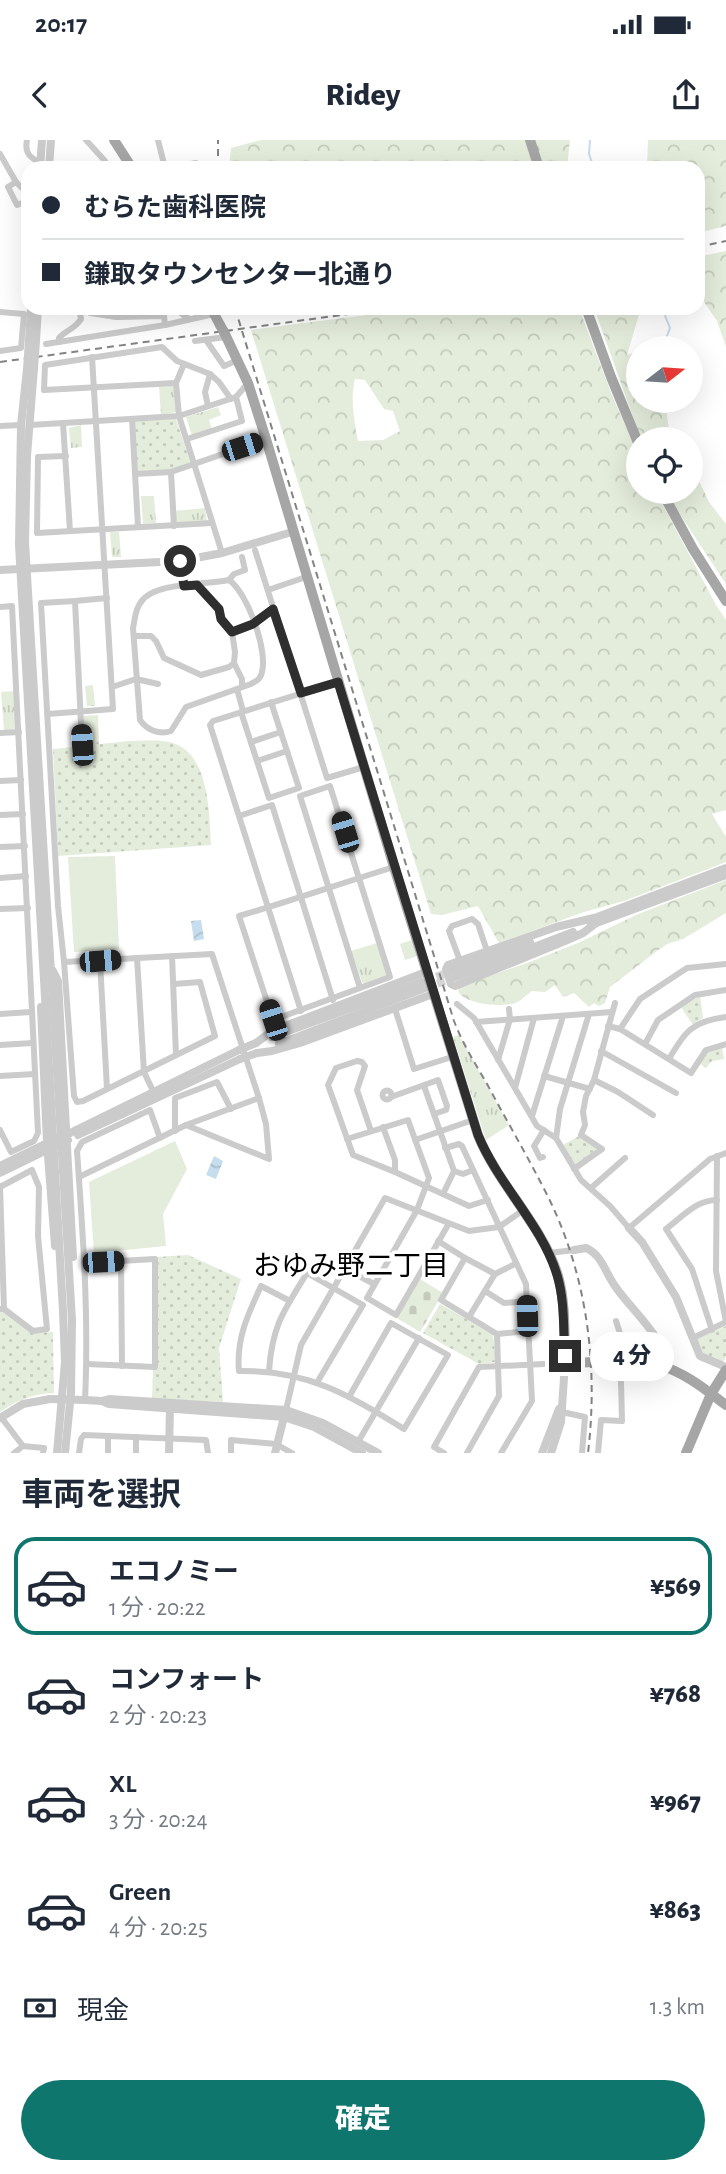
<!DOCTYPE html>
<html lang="ja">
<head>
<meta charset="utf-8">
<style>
  body { margin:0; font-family:"Alegreya Sans","Noto Sans JP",sans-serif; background:#f6f6f7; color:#1f2937; height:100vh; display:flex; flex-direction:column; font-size:26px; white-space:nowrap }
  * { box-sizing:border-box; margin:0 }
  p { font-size:23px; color:#747a83 }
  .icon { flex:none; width:38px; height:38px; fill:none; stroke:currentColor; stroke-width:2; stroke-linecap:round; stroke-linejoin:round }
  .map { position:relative; height:1313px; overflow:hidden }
  .drawer { display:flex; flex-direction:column; background:#fff; flex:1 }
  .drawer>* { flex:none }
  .banner { position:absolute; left:21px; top:21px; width:684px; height:154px; border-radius:21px; box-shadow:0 7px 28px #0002; display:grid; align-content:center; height:154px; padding:0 21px; background:#fff }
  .needle { width:46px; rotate:73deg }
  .buttons { position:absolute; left:626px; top:196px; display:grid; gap:14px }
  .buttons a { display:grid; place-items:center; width:77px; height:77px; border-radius:50%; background:#fff; box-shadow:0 7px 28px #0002; font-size:35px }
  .end { position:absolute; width:32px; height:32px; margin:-16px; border:9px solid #2e2e2e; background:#fff; box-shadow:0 0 0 4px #fff }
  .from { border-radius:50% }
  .bubble { position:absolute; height:49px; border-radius:24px; background:#fff; box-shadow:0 7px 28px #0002; font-size:23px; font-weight:800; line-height:49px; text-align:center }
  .car { position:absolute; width:21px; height:42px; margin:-21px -10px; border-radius:9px; box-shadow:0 0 5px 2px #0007; background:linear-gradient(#222 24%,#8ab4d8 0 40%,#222 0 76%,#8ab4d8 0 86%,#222 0) }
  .banner b { display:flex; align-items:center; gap:24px; height:66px; font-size:26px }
  .banner b+b { border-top:2px solid #e0e1e3 }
  .banner i { width:18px; height:18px; background:#1f2937 }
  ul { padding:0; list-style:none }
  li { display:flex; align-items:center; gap:21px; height:98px; margin:0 14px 10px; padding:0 7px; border:4px solid transparent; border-radius:21px }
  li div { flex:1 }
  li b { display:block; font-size:26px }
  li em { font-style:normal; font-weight:800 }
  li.selected { border-color:#0f766e }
  li>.icon { width:63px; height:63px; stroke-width:1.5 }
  h2 { padding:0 21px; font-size:32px; line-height:84px }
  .pay { display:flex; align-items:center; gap:18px; height:77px; padding:0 21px; font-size:26px }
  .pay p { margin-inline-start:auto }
  .primary-button { display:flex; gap:14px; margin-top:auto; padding:14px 21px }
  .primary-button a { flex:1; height:80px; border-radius:42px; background:#0f766e; color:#fff; font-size:28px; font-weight:800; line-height:80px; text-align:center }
  .status { display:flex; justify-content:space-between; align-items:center; height:49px; padding:0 35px; background:#fff; direction:ltr }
  .status svg { height:19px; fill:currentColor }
  header { display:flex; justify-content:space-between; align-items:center; height:91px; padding:0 21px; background:#fff; font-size:32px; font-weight:800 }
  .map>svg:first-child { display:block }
  .grass { fill:url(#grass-tufts) }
  .forest { fill:url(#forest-crowns); fill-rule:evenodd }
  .cemetery { fill:url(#cemetery-stones) }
  .park { fill:url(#park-dots) }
  .pitch { fill:#e4ecdb }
  .water { fill:url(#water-waves) }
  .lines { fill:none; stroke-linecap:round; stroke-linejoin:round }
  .stream { stroke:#c6dded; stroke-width:2 }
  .tertiary-tunnel { stroke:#d5d5d5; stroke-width:8; stroke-dasharray:8 4; stroke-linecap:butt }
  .minor { stroke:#cbcbcb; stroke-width:6 }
  .tertiary { stroke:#cbcbcb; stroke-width:8 }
  .primary { stroke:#a6a6a6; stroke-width:10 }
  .rail { stroke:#838383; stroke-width:2; stroke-dasharray:7 5; stroke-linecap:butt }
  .tertiary-bridge { stroke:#cbcbcb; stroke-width:8 }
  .primary-bridge { stroke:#a6a6a6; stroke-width:10 }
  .route { stroke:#2e2e2e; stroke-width:9 }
  .labels { text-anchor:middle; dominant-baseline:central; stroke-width:7; stroke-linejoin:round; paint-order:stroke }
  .neighbourhood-label { font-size:28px; fill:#000; stroke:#fff }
</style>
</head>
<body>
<div class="status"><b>20:17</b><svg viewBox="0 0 49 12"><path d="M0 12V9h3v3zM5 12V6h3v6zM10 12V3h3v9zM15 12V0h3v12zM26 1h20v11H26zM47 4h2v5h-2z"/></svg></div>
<header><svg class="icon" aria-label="back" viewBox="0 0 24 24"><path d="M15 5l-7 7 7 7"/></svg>Ridey<svg class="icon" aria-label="share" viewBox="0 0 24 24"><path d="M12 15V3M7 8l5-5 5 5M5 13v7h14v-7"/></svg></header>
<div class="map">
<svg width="726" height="1313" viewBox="0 0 726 1313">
  <defs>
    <pattern id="grass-tufts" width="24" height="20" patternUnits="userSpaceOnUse" patternTransform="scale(1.75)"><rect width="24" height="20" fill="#e4ecdb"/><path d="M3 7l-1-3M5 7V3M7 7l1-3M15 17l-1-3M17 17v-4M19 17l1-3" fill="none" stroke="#c4cbbc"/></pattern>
    <pattern id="forest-crowns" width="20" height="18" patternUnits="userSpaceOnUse" patternTransform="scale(1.75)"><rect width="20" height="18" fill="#e4ecdb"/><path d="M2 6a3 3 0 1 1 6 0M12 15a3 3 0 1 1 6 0" fill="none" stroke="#c4cbbc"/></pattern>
    <pattern id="cemetery-stones" width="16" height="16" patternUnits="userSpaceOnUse" patternTransform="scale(1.75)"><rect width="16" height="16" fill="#e4ecdb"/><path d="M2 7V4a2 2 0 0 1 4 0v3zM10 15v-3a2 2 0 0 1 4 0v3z" fill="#c4cbbc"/></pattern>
    <pattern id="park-dots" width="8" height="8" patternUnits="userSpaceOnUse" patternTransform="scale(1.75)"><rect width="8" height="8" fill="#e4ecdb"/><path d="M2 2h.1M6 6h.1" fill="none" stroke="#c4cbbc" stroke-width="1.8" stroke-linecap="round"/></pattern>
    <pattern id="water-waves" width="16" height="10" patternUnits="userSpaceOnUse" patternTransform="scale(1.75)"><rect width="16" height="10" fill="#c6dded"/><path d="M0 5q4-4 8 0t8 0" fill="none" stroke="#aabecc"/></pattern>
  </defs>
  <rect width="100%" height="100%" fill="#fff"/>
  <g class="grass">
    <polygon points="172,246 175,246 176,272 161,275 159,247"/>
    <polygon points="218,267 221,275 209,280 212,289 192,296 186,277"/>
    <polygon points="81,285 82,307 71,308 69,288"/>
    <polygon points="141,356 154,356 156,383 143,384"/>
    <polygon points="205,368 207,381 177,383 174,371"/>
    <polygon points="110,392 119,392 121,417 112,417"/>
    <polygon points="93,545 95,566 87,566 85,546"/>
    <polygon points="16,551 18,589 4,590 1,552"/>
    <polygon points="98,575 99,604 84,606 83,576"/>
    <polygon points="412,800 417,816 405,820 400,804"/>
    <polygon points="377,803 387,834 386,836 365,845 362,842 351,811"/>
    <polygon points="459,895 509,985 486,1000 453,897"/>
  </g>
  <g class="forest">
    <polygon points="261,0 570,0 567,28 229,28 231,8"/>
    <polygon points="648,0 726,0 726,86 698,93 698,28 647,28"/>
    <polygon points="726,111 726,207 717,181 698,153 698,132 702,116"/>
    <path d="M421,168H579L613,258L639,316V352H656L716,465L726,480V670L712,674L726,697V722L624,761L584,772L499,803L478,766L442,775L431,774L251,190ZM355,239L365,240L384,269L393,271L400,291L383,300L358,301C354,280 350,260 355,239Z"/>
    <polygon points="594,168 641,168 627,215 639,211 639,261 665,261 669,290 675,299 641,299"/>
    <polygon points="691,324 709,362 726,384 726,444 675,367 667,352 691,352"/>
    <path d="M726,740V773L683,799L667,804L657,811L610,847L605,863L599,866L594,863L589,867L574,853L563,857L555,845L545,852L532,851C526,855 519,863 512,864C498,867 464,864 458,851L459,846L527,823L578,803L636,775Z"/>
  </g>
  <polygon class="cemetery" points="420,1139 443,1153 420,1192 397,1178"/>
  <g class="park">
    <polygon points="176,279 190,321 189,323 170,330 137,331 134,281"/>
    <path d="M129,601C143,601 160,599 173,603C210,615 209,674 211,705L58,716L53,609Z"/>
    <polygon points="700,856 703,878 693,885 681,867"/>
    <polygon points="722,907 724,919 712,921 706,928 699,923 709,910"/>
    <polygon points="579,996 598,1008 575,1025 563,1005"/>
    <polygon points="188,1115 241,1139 219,1208 223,1262 152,1259 153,1230 156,1229 157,1117"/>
    <polygon points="440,1164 493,1194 496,1222 479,1224 423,1193"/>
    <path d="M0,1171H5L32,1193L53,1192L54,1253C32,1254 18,1260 0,1272Z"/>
    <polygon points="726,1186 726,1217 723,1222 704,1215 697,1199"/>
  </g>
  <g class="pitch">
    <polygon points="115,716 119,809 74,812 68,717"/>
    <polygon points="175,1001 187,1029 163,1074 166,1106 94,1113 89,1042"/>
  </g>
  <g class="water">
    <polygon points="201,780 204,799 194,801 191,781"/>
    <polygon points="214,1016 223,1021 216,1039 206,1035"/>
  </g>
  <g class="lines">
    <g class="stream">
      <polyline points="590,0 589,14 594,28"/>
      <polyline points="662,168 670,188 664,204"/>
    </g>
    <g class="tertiary-tunnel">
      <polyline points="425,841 452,831"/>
      <polyline points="426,848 453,838"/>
    </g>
    <g class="minor">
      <path d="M27,0C24,14 31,18 42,24"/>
      <polyline points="86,0 105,21 104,28"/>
      <polyline points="158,0 165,28"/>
      <polyline points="0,14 16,42 24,50 28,62"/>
      <polyline points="167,28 196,23"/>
      <polyline points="16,42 8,47 17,65 27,61"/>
      <polyline points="85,168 90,173 116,177 164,176 165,185"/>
      <polyline points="174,168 189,179"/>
      <polyline points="0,172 24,174 21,208 0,211"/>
      <polyline points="206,200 224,226 238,220"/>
      <polyline points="195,201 226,197"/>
      <path d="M59,202V198C66,190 75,189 81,179L79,168"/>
      <polyline points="46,204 165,185 214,174"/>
      <polyline points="184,224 176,243 179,276 222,413"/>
      <polyline points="176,243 44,250 45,225 162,207 177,221 210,234 219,242 231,259"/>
      <polyline points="208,266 205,252 210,234"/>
      <polyline points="132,279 138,387"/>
      <polyline points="63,283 70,391"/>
      <polyline points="30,285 179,276 236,257 248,243"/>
      <polyline points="0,286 21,285"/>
      <polyline points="187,299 242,281 236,257"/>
      <polyline points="66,316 38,317 37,393 212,383"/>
      <polyline points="171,332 174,386"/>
      <polyline points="135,334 171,332 266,299"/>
      <polyline points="255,410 327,638 364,627"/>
      <polyline points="180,421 183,446"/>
      <path d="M229,440C247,452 268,510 262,532C261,539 256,541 251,544L186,567L171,591C159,595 147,590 140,580L133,488C135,479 135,469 141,462C154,442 206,445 229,440Z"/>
      <polyline points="229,440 234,434 245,430 242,417"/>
      <polyline points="268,450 306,437"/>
      <polyline points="75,461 107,458"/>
      <polyline points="0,467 12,466 38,993 34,1001 11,1012 0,990"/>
      <polyline points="232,492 253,484 273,469"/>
      <polyline points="134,496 151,496 156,501 164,518 201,535 229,527 234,523 235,512 232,492 221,479 219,469 197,445"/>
      <polyline points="234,523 242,539 242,547"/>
      <polyline points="112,547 136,539 158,544"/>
      <polyline points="237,549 243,571"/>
      <polyline points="241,572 269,658 299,648 271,562"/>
      <polyline points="48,574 113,569 92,217"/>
      <polyline points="0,593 19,592"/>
      <polyline points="251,602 281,592"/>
      <polyline points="82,605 75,461 41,463 58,766 64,822 212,814 259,958 266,984 269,1019 186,985"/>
      <polyline points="257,621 287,611"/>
      <polyline points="0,641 21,640"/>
      <polyline points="0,675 23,674"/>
      <polyline points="239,676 272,665 333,860"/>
      <polyline points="0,707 25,706"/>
      <polyline points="0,738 26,736"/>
      <polyline points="0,769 28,768"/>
      <polyline points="172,816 176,915"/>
      <polyline points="137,818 144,932 153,951"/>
      <polyline points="100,821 107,949"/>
      <polyline points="460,821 449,791 452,786 472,779 478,784 487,811"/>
      <polyline points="64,822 74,956 77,962 83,961 215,896 200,842 174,844"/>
      <path d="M360,848L300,656L330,646L390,837L273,880L239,776C291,761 342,743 394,727"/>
      <polyline points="457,864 474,878 537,986 556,998 581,1040 610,1066 629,1088 710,1019 726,1013"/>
      <polyline points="301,871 210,585 213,581 338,542"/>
      <polyline points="396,872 414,929 452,917"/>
      <polyline points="0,874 31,872"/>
      <polyline points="476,882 612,872"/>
      <polyline points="608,886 620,889 691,933 706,910 726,904"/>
      <polyline points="620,889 640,859 687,828 726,824"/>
      <polyline points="645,904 658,880 695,855 726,850"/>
      <polyline points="0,905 33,903"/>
      <polyline points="601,911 676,953"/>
      <path d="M669,919C685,891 693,881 726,877"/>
      <polyline points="498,920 510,879 509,869"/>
      <polyline points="0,936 35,934"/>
      <polyline points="544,936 590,949"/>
      <polyline points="594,940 618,952 653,975"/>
      <polyline points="424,946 454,1031 443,1054"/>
      <polyline points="515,948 534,878"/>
      <circle cx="387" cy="955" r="4.5"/>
      <polyline points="391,957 438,940 447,966 446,970 434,974"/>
      <polyline points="532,976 563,876"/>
      <polyline points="383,987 395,1020 395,1032"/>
      <polyline points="175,991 175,958 217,942 231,969"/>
      <polyline points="371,991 357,950 365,926 362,922 357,921 336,928 328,945 353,1015 395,1032 469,1066 488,1060"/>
      <polyline points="556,998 560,969 589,874"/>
      <polyline points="347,999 408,980 429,1038 417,1070 367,1158 396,1175 448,1085"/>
      <polyline points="415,1000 473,980"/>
      <polyline points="445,1008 459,1004 462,1006 526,1144 532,1261 501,1313"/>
      <polyline points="717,1016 716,1131 726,1182"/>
      <polyline points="543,1017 540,1018 534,1006 544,990"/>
      <polyline points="574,1029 602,1009 581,995 585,985 583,972 586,956 594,940 615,863"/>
      <polyline points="454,1031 463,1034 473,1030"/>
      <polyline points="79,1037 186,985 259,958"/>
      <polyline points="0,1046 4,1169"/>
      <polyline points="0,1047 32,1030 39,1047 38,1096 47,1189 33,1191 4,1169 0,1169"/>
      <polyline points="591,1048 625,1018"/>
      <polyline points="438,1101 465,1118 495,1134 515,1124"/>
      <polyline points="549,1113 574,1110"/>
      <polyline points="465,1118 441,1160 497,1194 499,1256 467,1313"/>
      <polyline points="121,1121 122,1226"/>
      <polyline points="84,1123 155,1119 155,1227 87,1224"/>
      <polyline points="346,1129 374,1144"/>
      <polyline points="485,1151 504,1163 527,1161"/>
      <path d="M290,1161L261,1146C248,1174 236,1199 239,1231C308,1230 347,1254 404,1289L448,1215L391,1183L349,1257"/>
      <polyline points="469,1177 495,1134"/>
      <polyline points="616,1181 629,1221"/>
      <path d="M712,1190L692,1129L666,1089C682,1077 696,1060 717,1060"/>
      <polyline points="497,1194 528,1191"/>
      <polyline points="693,1198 726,1182"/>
      <path d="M269,1231C272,1186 284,1170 307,1133L363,1165L318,1241"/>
      <path d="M85,1260C89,1177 83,1094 77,1011L82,1002L150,970L160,998"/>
      <polyline points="286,1270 301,1205 385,1058 469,1091 499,1087 522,1071"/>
      <polyline points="562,1272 585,1277 582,1313"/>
      <polyline points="1,1277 23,1306 44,1308 43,1313"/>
      <polyline points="358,1302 419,1198"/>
      <polyline points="14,1313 23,1306"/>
      <polyline points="79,1313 81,1299 84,1295 206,1300 208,1313"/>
      <polyline points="108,1313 108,1296"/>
      <polyline points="136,1313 136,1297"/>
      <polyline points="231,1313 231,1300 276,1304 292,1313"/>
      <polyline points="444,1313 434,1307 479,1227 565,1223"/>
      <polyline points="598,1313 601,1280 622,1281 621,1242 616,1222"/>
    </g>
    <g class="tertiary">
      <polyline points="40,28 42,0"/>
      <polyline points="49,28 51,0"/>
      <polyline points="29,201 31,168"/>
      <polyline points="36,201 38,168"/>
      <polyline points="34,228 27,316 25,402 72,1180 71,1253 65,1313"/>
      <polyline points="27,229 21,285 19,405 63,1171 65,1222 57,1313"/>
      <polyline points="0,430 180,421 222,413 292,392"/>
      <polyline points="594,778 556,787 448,825 446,829 451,844 455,846 565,801 583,793 596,783"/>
      <polyline points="592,779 726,728"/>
      <polyline points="591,785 726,735"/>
      <polyline points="454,830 530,802"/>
      <polyline points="53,831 58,841 73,1117"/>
      <polyline points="456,837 573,792"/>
      <polyline points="41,867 47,1003 55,1106"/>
      <polyline points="272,897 422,842"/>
      <polyline points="256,903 268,894 293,883 426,832"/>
      <polyline points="279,904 425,848"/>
      <polyline points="257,913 272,911 300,903 433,854"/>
      <polyline points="68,994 239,910"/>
      <polyline points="78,995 240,919"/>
      <polyline points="0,1026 47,1003"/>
      <polyline points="0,1033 47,1010"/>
      <polyline points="629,1088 642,1102 676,1157 700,1216 726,1227"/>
      <path d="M574,1110L586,1108C602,1115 605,1132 615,1146C630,1169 666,1197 666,1228"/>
      <polyline points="85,1260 102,1261 109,1264 284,1277 314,1287 362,1313"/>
      <polyline points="102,1261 109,1259 286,1270 323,1283 378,1313"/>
      <polyline points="0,1278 23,1264 50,1259"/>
      <polyline points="169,1313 170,1265"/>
      <polyline points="275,1313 285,1273"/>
      <polyline points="542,1313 559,1269"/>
      <polyline points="551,1313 561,1282 565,1223"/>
    </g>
    <g class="primary">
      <polyline points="114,0 132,28"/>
      <polyline points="530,0 539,28"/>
      <polyline points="211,168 220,185"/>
      <polyline points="586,168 611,237 639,305"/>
      <path d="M224,192L248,243L266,299L394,727L478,995C498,1045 543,1086 558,1136C566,1164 564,1195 565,1223C596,1223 629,1217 659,1225C684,1232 706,1250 726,1265"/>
      <polyline points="662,352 693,409 726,461"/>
      <polyline points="686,1313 711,1254 726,1230"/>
    </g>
    <g class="rail">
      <polyline points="218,28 218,0"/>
      <polyline points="698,107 726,101"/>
      <path d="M235,168L454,881C462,902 474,922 486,942C504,976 524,1010 542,1045C586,1127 599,1221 588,1313"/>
      <polyline points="0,222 392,168"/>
    </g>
    <g class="tertiary-bridge">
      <polyline points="34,228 36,201"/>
      <polyline points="27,229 29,201"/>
      <polyline points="239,910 256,903"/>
      <polyline points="240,919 257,913"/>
      <polyline points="47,1003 68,994"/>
      <polyline points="47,1010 68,1000"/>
      <polyline points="50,1259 85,1260"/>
    </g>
    <polyline class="primary-bridge" points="220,185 224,192"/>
  </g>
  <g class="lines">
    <path class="route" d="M180,421L184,446L197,445L219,469L221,479L232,492L253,484L273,469L301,553L338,542L478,995C498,1044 542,1085 557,1135C565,1161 563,1189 565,1216"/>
  </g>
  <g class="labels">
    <g class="neighbourhood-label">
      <text x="351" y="1127">おゆみ野二丁目</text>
    </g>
  </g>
</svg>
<div class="buttons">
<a><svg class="needle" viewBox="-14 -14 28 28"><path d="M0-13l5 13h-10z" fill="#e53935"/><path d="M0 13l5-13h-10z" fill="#747a83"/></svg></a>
<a><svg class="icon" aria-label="locate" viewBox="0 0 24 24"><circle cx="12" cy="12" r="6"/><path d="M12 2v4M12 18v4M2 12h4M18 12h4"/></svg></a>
</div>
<i class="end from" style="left:180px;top:421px"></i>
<i class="end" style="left:565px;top:1216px"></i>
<div class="bubble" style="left:590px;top:1192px;width:84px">4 分</div>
<i class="car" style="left:242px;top:307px;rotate:72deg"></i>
<i class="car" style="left:82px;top:605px;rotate:356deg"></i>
<i class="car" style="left:345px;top:692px;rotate:343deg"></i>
<i class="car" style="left:100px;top:821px;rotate:85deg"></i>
<i class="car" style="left:273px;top:880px;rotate:342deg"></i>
<i class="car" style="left:103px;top:1122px;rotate:87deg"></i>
<i class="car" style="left:527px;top:1176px;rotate:358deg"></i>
<div class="banner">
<b><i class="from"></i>むらた歯科医院</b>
<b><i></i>鎌取タウンセンター北通り</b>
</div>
</div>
<section class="drawer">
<h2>車両を選択</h2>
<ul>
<li class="selected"><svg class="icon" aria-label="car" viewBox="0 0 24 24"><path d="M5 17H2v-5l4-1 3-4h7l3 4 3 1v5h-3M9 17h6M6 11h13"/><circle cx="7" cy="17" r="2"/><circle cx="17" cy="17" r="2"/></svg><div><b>エコノミー</b><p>1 分 · 20:22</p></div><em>¥569</em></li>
<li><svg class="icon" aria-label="car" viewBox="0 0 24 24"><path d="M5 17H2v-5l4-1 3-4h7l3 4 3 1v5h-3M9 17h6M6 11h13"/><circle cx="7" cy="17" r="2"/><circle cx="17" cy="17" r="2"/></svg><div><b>コンフォート</b><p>2 分 · 20:23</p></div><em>¥768</em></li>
<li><svg class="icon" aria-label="car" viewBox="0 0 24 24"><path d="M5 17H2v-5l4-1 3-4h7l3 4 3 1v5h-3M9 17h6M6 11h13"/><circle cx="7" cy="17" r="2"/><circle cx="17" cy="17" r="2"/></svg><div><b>XL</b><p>3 分 · 20:24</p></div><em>¥967</em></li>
<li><svg class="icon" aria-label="car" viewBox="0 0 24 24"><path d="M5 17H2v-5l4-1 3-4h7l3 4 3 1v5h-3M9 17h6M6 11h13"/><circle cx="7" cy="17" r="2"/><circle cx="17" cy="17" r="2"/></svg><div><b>Green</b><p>4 分 · 20:25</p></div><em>¥863</em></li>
</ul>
<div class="pay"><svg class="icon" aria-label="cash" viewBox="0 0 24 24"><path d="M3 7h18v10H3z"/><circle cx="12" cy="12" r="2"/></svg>現金<p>1.3 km</p></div>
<div class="primary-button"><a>確定</a></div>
</section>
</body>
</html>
